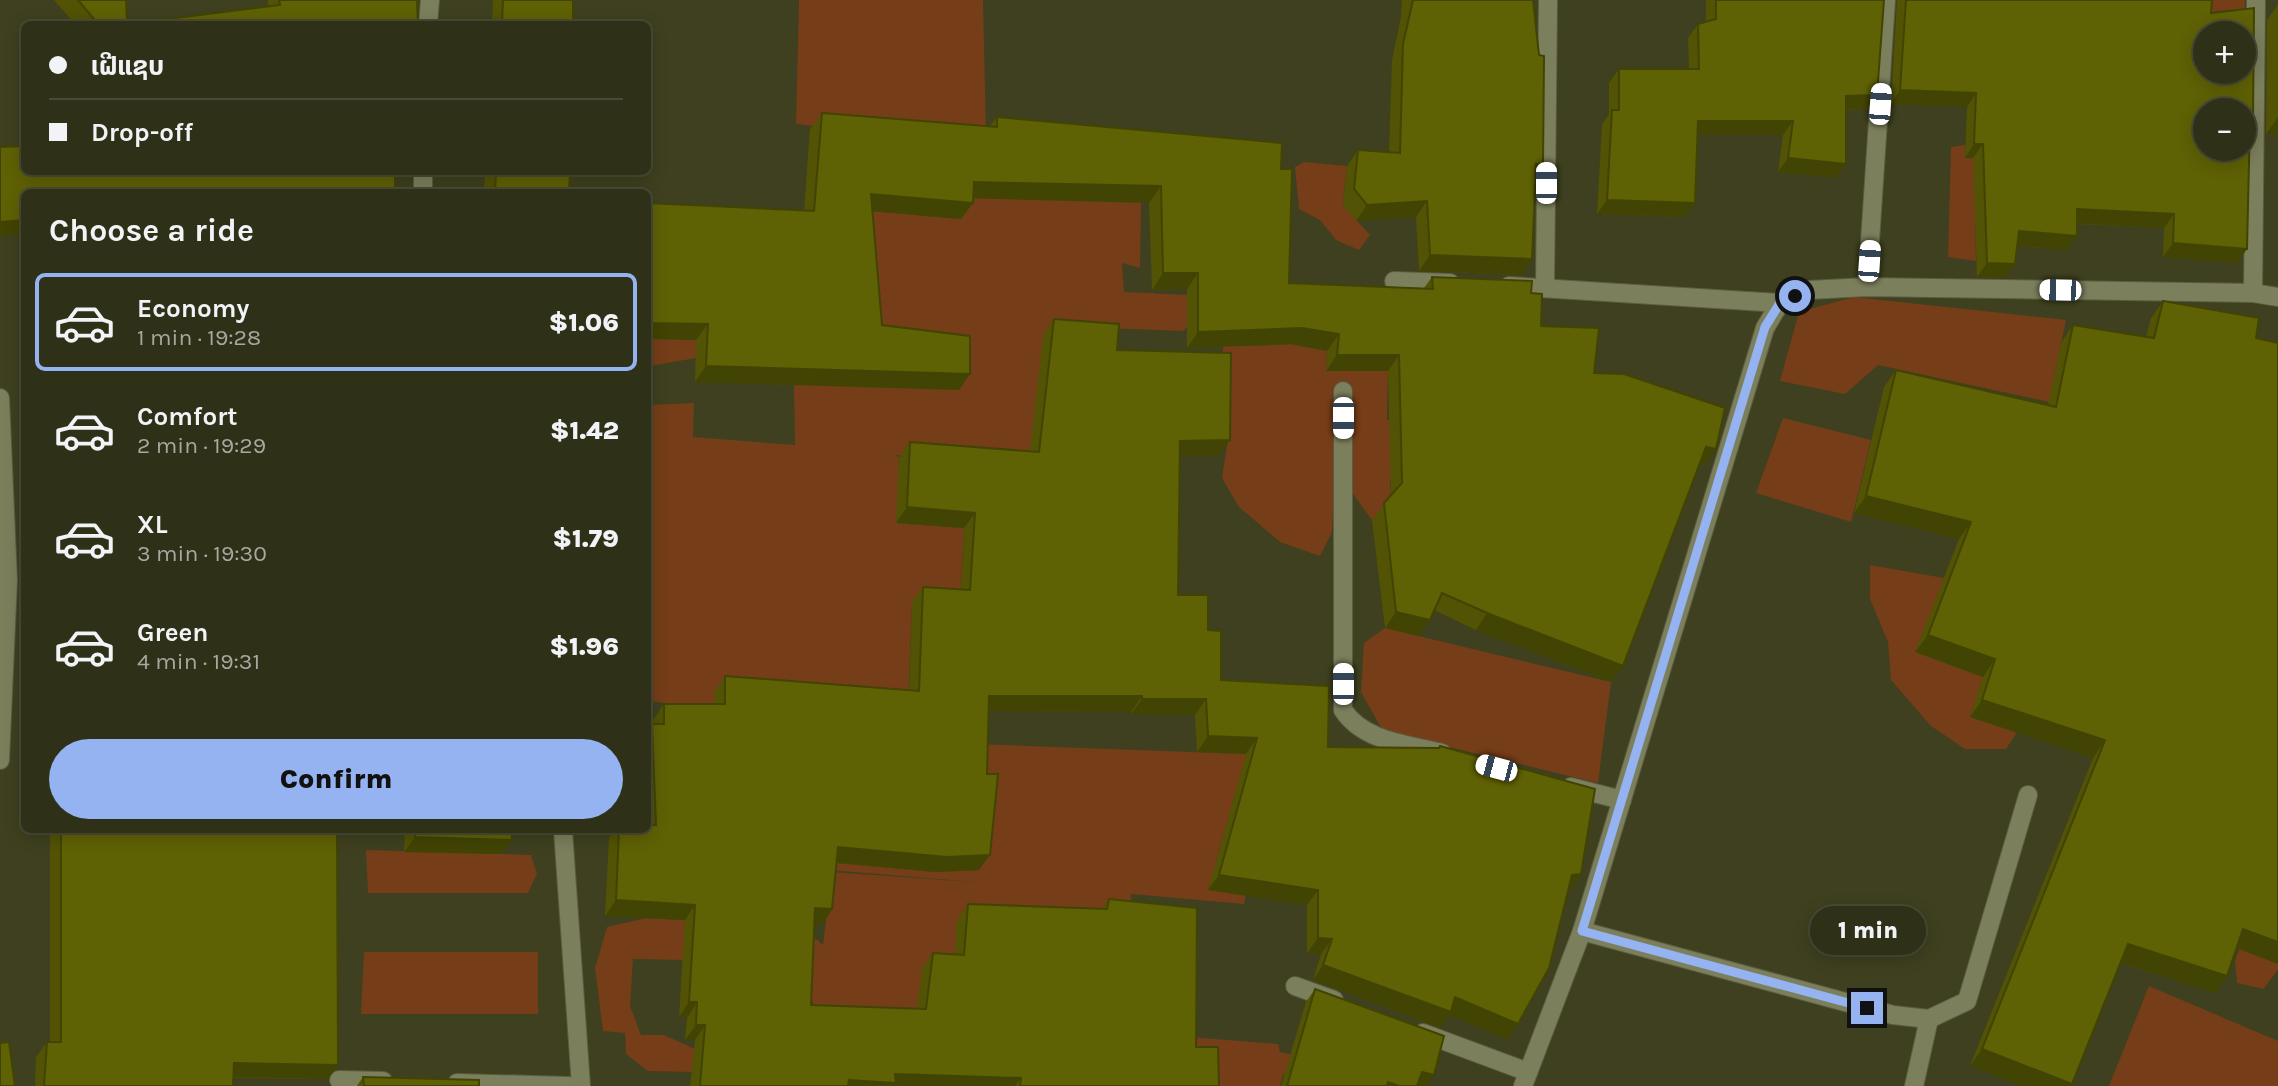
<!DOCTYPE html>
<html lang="en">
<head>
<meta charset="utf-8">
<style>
  body { margin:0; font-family:Karla,"Noto Sans Lao",sans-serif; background:#3a3c24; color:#f1f3f6; height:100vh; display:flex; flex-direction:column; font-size:26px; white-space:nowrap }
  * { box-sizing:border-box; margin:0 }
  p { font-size:23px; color:#a7a9a1 }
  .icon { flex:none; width:38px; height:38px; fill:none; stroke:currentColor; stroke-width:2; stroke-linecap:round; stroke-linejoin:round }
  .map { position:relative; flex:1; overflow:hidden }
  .drawer { position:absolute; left:21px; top:189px; width:630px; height:644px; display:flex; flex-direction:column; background:#2e3017; border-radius:10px; box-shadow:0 4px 18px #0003,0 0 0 2px #494b36 }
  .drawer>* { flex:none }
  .hud { position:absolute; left:21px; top:21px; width:630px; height:154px; border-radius:10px; box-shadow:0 4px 18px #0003,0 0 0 2px #494b36; display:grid; align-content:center; height:154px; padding:0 28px; background:#2e3017 }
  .tools { position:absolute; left:2193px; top:21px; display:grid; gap:14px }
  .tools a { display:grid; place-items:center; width:63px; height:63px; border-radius:50%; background:#2e3017; box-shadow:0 4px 18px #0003,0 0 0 2px #494b36; font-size:35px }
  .end { position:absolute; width:32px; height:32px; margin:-16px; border:9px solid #95b2f1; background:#111; box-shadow:0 0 0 4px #111 }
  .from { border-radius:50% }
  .bubble { position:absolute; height:49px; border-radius:24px; background:#2e3017; box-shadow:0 4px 18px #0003,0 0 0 2px #494b36; font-size:23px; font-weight:800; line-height:49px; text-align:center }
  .car { position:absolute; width:21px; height:42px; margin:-21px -10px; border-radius:9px; box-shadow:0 0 5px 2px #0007; background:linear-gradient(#fff 24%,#345 0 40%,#fff 0 76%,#345 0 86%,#fff 0) }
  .hud b { display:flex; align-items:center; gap:24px; height:66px; font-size:26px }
  .hud b+b { border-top:2px solid #494b36 }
  .hud i { width:18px; height:18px; background:#f1f3f6 }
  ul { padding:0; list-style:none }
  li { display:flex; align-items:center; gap:21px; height:98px; margin:0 14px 10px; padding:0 14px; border:4px solid transparent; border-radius:10px }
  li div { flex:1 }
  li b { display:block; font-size:26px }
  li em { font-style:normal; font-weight:800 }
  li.on { border-color:#95b2f1 }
  li>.icon { width:63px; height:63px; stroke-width:1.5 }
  h2 { padding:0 28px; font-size:32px; line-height:84px }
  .cta { display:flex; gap:14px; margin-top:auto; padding:14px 28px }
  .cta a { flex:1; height:80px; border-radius:42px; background:#95b2f1; color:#111; font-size:28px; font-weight:800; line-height:80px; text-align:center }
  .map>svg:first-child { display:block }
  .green { fill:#753d18 }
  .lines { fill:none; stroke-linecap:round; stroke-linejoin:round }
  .minor-casing { stroke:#5b5d40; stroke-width:20 }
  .minor { stroke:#7c7f5c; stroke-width:18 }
  .wall { fill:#525304 }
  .shaded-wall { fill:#424404 }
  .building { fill:#5f6105; stroke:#424404; stroke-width:2; fill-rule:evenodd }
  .route { stroke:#95b2f1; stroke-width:9 }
</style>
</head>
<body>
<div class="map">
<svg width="2278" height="1086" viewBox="0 0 2278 1086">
  <rect width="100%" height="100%" fill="#3e401f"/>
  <g class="green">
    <polygon points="799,0 983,0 986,133 1141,202 1140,268 1122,263 1124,292 1190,295 1193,318 1184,331 1078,327 1025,467 894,455 899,457 897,523 964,528 960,606 912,603 908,706 715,692 714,709 648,701 648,405 694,403 693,437 795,445 793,330 860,210 961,219 968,142 796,124"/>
    <polygon points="2203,0 2245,0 2244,43 2244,33 2216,33"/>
    <polygon points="1965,145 1965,158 2073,159 1975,210 1976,261 1948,257 1951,147"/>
    <polygon points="1304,162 1347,166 1343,205 1370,235 1359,250 1336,240 1320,220 1299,209 1295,167"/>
    <polygon points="1854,297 2066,320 2049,402 1878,365 1845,394 1780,381 1799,312"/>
    <polygon points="697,323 696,358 656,365 648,364 648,339 657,339"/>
    <polygon points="1224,338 1250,346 1291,344 1327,351 1326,371 1388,371 1387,420 1463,427 1456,472 1390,479 1391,499 1372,520 1335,469 1332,532 1320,556 1280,542 1239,507 1222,478 1229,432 1221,367"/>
    <polygon points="1783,418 1871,440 1851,522 1756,493"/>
    <polygon points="1870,565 1944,578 1916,652 1983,677 1971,717 2017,732 2006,749 1965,749 1931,726 1891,680 1888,642 1870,599"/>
    <polygon points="1385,628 1611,682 1598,783 1383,731 1361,692 1364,643"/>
    <polygon points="977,744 1301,756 1231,809 1215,865 1250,872 1244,904 1131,894 1130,918 954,970 917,1013 808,1070 813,1003 806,969 684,960 633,959 630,1006 641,1035 664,1035 695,1049 694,1072 648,1071 626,1054 625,1033 603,1031 595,968 607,927 647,918 747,924 806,931 823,945 832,872 986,883 781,866 783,858 936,872 979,870"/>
    <polygon points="2278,847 2278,970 2263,989 2237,983 2235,961"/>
    <polygon points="366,850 531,855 537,874 528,893 368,893"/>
    <polygon points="364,952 538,952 538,1014 361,1014"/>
    <polygon points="2149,986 2278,1041 2278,1086 2109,1086"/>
    <polygon points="1163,1035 1278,1044 1280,1052 1308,1058 1301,1081 1283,1075 1280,1086 1207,1086"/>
  </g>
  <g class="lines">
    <g class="minor-casing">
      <g id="minor">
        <polyline points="428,24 430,0"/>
        <polyline points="423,192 423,172"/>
        <polyline points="1394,281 1450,283"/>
        <polyline points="1509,286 1780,303 1809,290 1867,287 2253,293 2278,297"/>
        <polyline points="1545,287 1548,0"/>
        <polyline points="1867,287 1886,0"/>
        <polyline points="2253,293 2256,0"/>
        <path d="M1343,391V710C1364,742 1408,744 1442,753"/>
        <polyline points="0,398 8,580 0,760"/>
        <polyline points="1571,787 1622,800"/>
        <polyline points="563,830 581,1086"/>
        <polyline points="1582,931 1893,1015 1929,1019 1967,1001 2028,795"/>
        <polyline points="1295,986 1334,1000"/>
        <polyline points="1423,1033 1528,1072"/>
        <polyline points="339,1080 383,1081"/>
        <polyline points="457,1083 569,1086"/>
        <polyline points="1523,1086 1582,931 1765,328 1780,303"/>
        <polyline points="1914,1086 1929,1019"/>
      </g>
    </g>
    <use href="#minor" class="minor"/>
  </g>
  <g class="wall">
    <polygon points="54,0 126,0 127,24 268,6 268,0 417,0 418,24 75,24"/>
    <polygon points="493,0 573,0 573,24 492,24"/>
    <polygon points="1402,0 1533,0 1535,175 1532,259 1521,275 1419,271 1416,217 1356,221 1343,205 1347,166 1358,150 1389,152 1392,60 1401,17"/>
    <polygon points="1706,0 1884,0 1867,109 1846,110 1836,178 1778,172 1783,135 1697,135 1695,203 1685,217 1597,214 1602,124 1609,114 1609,83 1619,69 1689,69 1688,38 1698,24 1706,22"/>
    <polygon points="1897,0 2212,0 2211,13 2250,123 2247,249 2237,263 2163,257 2164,228 2077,224 2067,250 2017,246 2005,278 1977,277 1973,158 1965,158 1967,107 1891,104"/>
    <polygon points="2278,5 2278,135 2266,134 2267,20"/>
    <polygon points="822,113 990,126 997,117 1281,169 1289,283 1424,288 1432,277 1531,293 1541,326 1594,373 1704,465 1699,464 1623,666 1611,682 1476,630 1434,610 1430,620 1419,636 1385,628 1372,520 1391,496 1388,371 1326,371 1327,351 1291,344 1187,348 1187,289 1152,290 1149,203 973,198 961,219 873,211 882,325 959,390 695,382 696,340 648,339 648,203 804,211 810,129"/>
    <polygon points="485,172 570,172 569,192 484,192"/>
    <polygon points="2163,301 2256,338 2278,343 2278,964 2237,948 2215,993 2121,963 1970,1066 2093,758 1970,717 1983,677 1915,652 1959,539 1854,513 1884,387 1896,370 2048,405 2061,343 2073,325 2146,337 2151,318"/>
    <polygon points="1054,319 1117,350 1230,440 1219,456 1180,456 1178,595 1208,630 1221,680 1328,747 1581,874 1570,889 1568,890 1518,1024 1507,1039 1449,1015 1440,1028 1313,980 1321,954 1307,953 1307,905 1208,890 1246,754 1197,752 1195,715 1131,714 1131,712 988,711 979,870 936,872 837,863 822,925 814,924 811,1005 917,1009 922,968 933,953 955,954 957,920 968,904 1102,909 1109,899 1219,1086 690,1086 695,1040 685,1040 687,1018 679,1017 685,920 605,916 609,838 615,830 648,830 648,730 652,724 653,724 653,720 664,704 714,704 714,692 725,676 909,690 912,602 923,587 961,590 964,528 896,523 899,457 910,442 1030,451 1043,335"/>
    <polygon points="50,830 337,830 328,1079 233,1078 233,1086 35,1086 36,1057 47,1042 50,1042"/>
    <polygon points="405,830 511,830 512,840 501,854 404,852"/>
    <polygon points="1315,989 1426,1086 1281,1086 1306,1002"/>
    <polygon points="363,1077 479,1086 357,1086"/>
  </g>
  <g class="shaded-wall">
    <polygon points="1900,90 1976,93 1967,107 1891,104"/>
    <polygon points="1877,95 1867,109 1836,110 1846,96"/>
    <polygon points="2278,117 2278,135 2266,134"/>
    <polygon points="1698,121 1793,121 1783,135 1688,135"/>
    <polygon points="1974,144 1983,144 1973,158 1965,158"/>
    <polygon points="1788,158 1846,164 1836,178 1778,172"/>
    <polygon points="1536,164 1543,165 1531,181"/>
    <polygon points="974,182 1161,186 1149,203 963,198"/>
    <polygon points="871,194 973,203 961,219 860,210"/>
    <polygon points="1607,200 1695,203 1685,217 1597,214"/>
    <polygon points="1427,201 1416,217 1356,221 1367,205"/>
    <polygon points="2077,209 2174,214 2164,228 2067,223"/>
    <polygon points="24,220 24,235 0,236 0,222"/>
    <polygon points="2019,231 2077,236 2067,250 2009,245"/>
    <polygon points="2173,243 2247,249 2237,263 2163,257"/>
    <polygon points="1430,255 1532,259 1521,275 1419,271"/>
    <polygon points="1987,263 2015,264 2005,278 1977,277"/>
    <polygon points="1163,273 1198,273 1187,289 1152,290"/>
    <polygon points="648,323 708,324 696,340 648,339"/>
    <polygon points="1302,328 1339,334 1327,351 1291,344 1187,348 1198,332"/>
    <polygon points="1337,355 1399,355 1388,371 1326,371"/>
    <polygon points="706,366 970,374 959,390 695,382"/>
    <polygon points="1230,440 1219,456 1169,456 1180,441"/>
    <polygon points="1706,447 1716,449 1704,465 1694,463"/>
    <polygon points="1866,496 1971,522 1959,539 1854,513"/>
    <polygon points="907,507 975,513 964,528 896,523"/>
    <polygon points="1396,612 1430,620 1419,636 1385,628"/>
    <polygon points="1487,613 1623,666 1611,682 1476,630"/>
    <polygon points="1928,635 1995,659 1983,677 1915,652"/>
    <polygon points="989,696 1142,696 1131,712 978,711"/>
    <polygon points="1142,699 1206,699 1195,715 1131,714"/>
    <polygon points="1982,700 2105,740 2093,758 1970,717"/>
    <polygon points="1208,736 1257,738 1246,754 1197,752"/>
    <polygon points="415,837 512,840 501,854 404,852"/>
    <polygon points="838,847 990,855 979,870 936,872 827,862"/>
    <polygon points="1581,874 1570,889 1561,890 1572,875"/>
    <polygon points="1219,875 1318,890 1307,905 1208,890"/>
    <polygon points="616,900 695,905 685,920 605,916"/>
    <polygon points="815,908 832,909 822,925 804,923"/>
    <polygon points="2243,929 2278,942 2278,964 2231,946"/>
    <polygon points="1318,938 1332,939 1321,954 1307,953"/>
    <polygon points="2128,944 2227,976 2215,993 2116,961"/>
    <polygon points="1323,965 1455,997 1518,1024 1507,1039 1449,1015 1440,1028 1313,980"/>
    <polygon points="689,1002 697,1002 687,1018 679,1017"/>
    <polygon points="696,1025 705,1025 695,1040 685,1040"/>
    <polygon points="1982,1049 2072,1084 2071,1086 2021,1086 1970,1066"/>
    <polygon points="234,1063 338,1065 328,1079 223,1077"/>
    <polygon points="1422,1072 1434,1075 1426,1086 1415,1086"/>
    <polygon points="895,1074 1021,1078 1015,1086 844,1086 849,1080"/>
    <polygon points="1388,1082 1399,1086 1385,1086"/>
  </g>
  <g class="building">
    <polygon points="78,0 126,0 127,24 280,5 279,0 417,0 418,24 98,24"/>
    <polygon points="503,0 573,0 573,24 502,24"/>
    <polygon points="1413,0 1533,0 1539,55 1544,56 1543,165 1536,164 1532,259 1430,255 1427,201 1367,205 1354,189 1358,150 1400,153 1403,44"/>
    <polygon points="1716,0 1884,0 1877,95 1846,96 1846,164 1788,158 1793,121 1698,121 1695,203 1607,200 1612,110 1619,110 1619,69 1699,69 1698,24 1716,19"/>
    <path d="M1906,0H2212L2211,13L2254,8L2253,119H2250L2247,249L2173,243L2174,214L2077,209V236L2019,231L2015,264L1987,263L1983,144H1974L1976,93L1900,90ZM2205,33H2244V72H2205ZM2205,110H2244V149H2205Z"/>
    <polygon points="822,113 997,127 997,117 1282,143 1281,169 1292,169 1289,283 1433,289 1432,277 1532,281 1531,293 1542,294 1541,326 1599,328 1594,373 1624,374 1725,408 1716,449 1706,447 1623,666 1487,613 1442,593 1430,620 1396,612 1384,503 1402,483 1399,355 1337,355 1339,334 1302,328 1198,332 1198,273 1163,273 1161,186 974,182 973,203 871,194 882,325 970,336 970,374 706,366 708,324 648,323 648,203 814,211"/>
    <polygon points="24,146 24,172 395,172 395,192 24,192 24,220 0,222 0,147"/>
    <polygon points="496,172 570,172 569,192 495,192"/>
    <polygon points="2163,301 2259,318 2256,338 2278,343 2278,942 2243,929 2227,976 2128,944 2072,1084 1982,1049 2105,740 1982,700 1995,659 1928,635 1971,522 1866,496 1896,370 2056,407 2073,325 2154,338"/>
    <polygon points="1054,319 1119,324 1117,350 1231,353 1230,440 1180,441 1178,595 1208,595 1208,630 1221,631 1221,680 1329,686 1328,747 1439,748 1440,746 1595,789 1581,874 1572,875 1549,968 1518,1024 1455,997 1451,1012 1323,965 1332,939 1318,938 1318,890 1219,875 1257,738 1208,736 1206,699 1142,699 1142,696 989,696 987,774 998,774 990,855 947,857 838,847 832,909 815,908 811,1005 926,1009 933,953 964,955 968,904 1107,909 1109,899 1197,908 1196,1047 1218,1047 1219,1086 1020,1086 1021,1078 895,1074 896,1083 849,1080 848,1086 700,1086 705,1025 696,1025 697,1002 689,1002 695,905 616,900 619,830 648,830 648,825 656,825 652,724 664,724 664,704 725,704 725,676 919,691 923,587 970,590 975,513 907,507 910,442 1039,452"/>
    <polygon points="61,830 337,830 338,1065 234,1063 233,1086 44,1086 47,1042 61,1042"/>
    <polygon points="415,830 511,830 512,840 415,837"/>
    <polygon points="1315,989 1444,1036 1434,1075 1422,1072 1417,1086 1399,1086 1388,1082 1387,1086 1287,1086"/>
    <polygon points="9,1042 15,1086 0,1086 0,1043"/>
    <polygon points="363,1077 479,1080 479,1086 364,1086"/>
  </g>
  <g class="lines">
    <polyline class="route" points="1795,296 1780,303 1765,327 1582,931 1867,1008"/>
  </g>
</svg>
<div class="tools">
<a>+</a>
<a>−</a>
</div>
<i class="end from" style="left:1795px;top:296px"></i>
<i class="end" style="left:1867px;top:1008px"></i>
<div class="bubble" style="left:1810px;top:906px;width:116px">1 min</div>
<i class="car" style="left:1880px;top:104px;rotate:4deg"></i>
<i class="car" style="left:1546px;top:183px;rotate:0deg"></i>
<i class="car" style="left:1869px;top:261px;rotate:4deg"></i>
<i class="car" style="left:2060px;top:290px;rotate:271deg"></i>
<i class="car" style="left:1343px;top:418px;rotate:180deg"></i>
<i class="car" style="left:1343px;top:684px;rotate:0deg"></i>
<i class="car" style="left:1496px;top:768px;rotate:285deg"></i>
<div class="hud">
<b><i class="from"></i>ເຝີແຊບ</b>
<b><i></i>Drop-off</b>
</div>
<section class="drawer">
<h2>Choose a ride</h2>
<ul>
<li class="on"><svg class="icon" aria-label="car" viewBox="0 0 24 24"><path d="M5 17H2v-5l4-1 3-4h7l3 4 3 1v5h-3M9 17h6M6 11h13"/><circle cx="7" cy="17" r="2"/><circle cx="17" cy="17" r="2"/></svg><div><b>Economy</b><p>1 min · 19:28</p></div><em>$1.06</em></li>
<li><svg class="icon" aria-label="car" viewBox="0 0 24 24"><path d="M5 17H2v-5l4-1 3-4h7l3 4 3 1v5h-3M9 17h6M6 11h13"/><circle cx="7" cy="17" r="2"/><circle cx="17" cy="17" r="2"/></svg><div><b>Comfort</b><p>2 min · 19:29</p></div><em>$1.42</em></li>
<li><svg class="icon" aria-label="car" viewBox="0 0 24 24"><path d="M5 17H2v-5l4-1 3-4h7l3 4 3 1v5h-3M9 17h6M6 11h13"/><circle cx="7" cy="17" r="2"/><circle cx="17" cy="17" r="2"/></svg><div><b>XL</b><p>3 min · 19:30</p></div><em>$1.79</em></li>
<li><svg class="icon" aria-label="car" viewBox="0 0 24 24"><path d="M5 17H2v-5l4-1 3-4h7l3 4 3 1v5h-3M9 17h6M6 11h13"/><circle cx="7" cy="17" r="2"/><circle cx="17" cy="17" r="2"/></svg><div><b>Green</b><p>4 min · 19:31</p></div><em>$1.96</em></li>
</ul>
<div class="cta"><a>Confirm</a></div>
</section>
</div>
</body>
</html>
